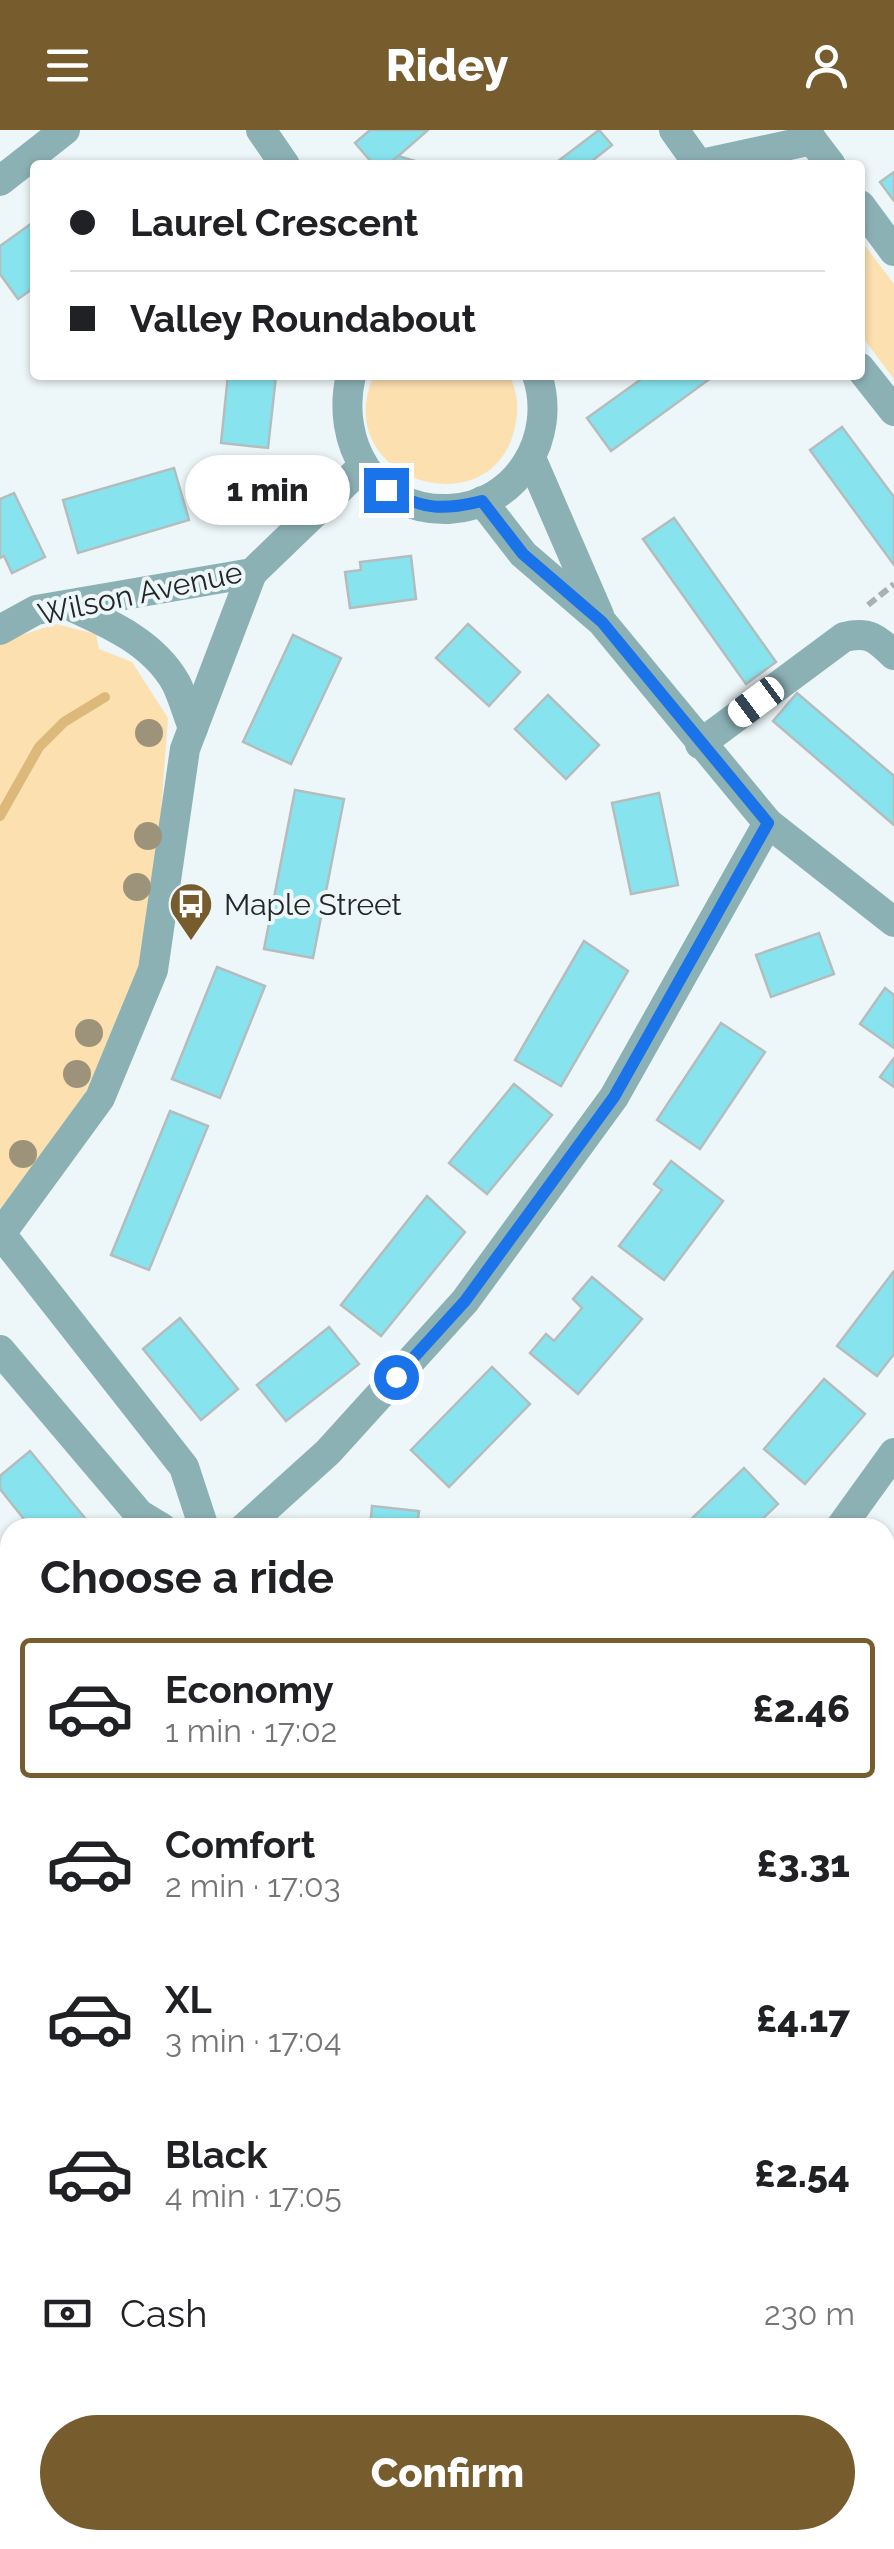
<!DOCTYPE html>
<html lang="en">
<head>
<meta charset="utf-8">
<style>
  body { margin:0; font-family:Raleway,sans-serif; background:#f6f6f6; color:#202124; height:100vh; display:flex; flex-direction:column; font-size:38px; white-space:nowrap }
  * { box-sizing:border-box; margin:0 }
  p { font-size:32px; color:#757577 }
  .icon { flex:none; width:55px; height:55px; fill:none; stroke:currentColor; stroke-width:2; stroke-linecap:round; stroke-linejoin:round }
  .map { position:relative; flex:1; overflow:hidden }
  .drawer { position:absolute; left:0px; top:1388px; width:895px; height:1032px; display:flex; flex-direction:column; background:#fff; border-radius:30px 30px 0 0; box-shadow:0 2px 8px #0004 }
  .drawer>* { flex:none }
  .top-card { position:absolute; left:30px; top:30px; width:835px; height:220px; border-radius:10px; box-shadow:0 2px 8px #0004; display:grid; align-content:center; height:220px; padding:0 40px; background:#fff }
  .end { position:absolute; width:45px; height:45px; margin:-22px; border:12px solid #1a73e8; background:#fff; box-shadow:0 0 0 5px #fff }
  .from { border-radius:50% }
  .bubble { position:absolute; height:70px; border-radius:35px; background:#fff; box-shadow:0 2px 8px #0004; font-size:32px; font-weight:800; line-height:70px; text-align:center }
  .car { position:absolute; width:30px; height:60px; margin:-30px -15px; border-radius:12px; box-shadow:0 0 8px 2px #0007; background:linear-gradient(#fff 24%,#345 0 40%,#fff 0 76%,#345 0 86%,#fff 0) }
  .top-card b { display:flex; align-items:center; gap:35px; height:95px; font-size:38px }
  .top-card b+b { border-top:2px solid #e0e0e0 }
  .top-card i { width:25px; height:25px; background:#202124 }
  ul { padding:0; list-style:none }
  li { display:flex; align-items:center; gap:30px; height:140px; margin:0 20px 15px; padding:0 20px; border:5px solid transparent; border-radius:10px }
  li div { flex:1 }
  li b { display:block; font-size:38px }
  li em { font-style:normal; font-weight:800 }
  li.selected { border-color:#775d2e }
  li>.icon { width:90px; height:90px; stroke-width:1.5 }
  h2 { padding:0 40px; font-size:45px; line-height:120px }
  .pay { display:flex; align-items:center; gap:25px; height:110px; padding:0 40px; font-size:38px }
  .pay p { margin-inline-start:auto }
  .button { display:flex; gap:20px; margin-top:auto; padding:20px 40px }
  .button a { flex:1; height:115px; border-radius:60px; background:#775d2e; color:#fff; font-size:40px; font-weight:800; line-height:115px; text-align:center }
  header { display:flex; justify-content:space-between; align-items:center; height:130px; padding:0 40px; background:#775d2e; color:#fff; font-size:45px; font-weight:800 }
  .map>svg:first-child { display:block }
  .green { fill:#fde0b0 }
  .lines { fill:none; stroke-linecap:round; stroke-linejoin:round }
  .stream { stroke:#ddb87b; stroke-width:10 }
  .building { fill:#87e4ef; stroke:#b4bdbe; stroke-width:2.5 }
  .path { stroke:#a9b1b2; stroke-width:6; stroke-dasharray:10 5; stroke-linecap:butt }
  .minor { stroke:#8cb1b5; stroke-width:30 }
  .tree { fill:#9d937a }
  .route { stroke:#1a73e8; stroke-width:12 }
  .labels { text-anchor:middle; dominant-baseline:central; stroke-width:8; stroke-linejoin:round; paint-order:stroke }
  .street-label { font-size:30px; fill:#232727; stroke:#edf6f8 }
  .poi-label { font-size:30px; fill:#232727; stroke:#edf6f8; text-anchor:start }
</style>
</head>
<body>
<header><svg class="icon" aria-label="menu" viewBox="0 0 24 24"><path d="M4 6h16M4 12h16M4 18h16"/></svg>Ridey<svg class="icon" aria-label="person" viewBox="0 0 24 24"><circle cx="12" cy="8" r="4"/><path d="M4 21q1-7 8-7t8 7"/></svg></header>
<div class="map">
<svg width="894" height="2419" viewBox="0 0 894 2419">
  <rect width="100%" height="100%" fill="#edf6f8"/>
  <g class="green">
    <polygon points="860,109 894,154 894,249 860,204"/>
    <path d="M374,245H509C518,262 519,279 515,297C493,401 327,350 374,245Z"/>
    <polygon points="56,494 96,504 99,519 132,532 168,588 156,748 134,860 75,984 0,1079 0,512"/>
    <polygon points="894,1984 894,2130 885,2138 885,1992"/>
    <polygon points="438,2410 594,2410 585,2419 428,2419"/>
  </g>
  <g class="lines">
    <polyline class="stream" points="0,686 39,617 64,592 105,567"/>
  </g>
  <g class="building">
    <polygon points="370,0 428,0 388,35 374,35 355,13"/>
    <polygon points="599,0 612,15 587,35 553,35"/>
    <polygon points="398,26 419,32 421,35 388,35"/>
    <polygon points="894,42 894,71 880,52"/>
    <polygon points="35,91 35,157 18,169 0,144 0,116"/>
    <polygon points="228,245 276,246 268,318 221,313"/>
    <polygon points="647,245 715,245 611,321 587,288"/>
    <polygon points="842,297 894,367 894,435 810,320"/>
    <polygon points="174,338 189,390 78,423 63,370"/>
    <polygon points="14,363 45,427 12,443 4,426 0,428 0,369"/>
    <polygon points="674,388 776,532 746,554 643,409"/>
    <polygon points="411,426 416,469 350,478 345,442 361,440 360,432"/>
    <polygon points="468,494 520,542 489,576 436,528"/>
    <polygon points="293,505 341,528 291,634 243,612"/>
    <polygon points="797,563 894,646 894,695 773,591"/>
    <polygon points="548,565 599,615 566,649 515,599"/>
    <polygon points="295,660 344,669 313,828 264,819"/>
    <polygon points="659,663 678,755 631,764 612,673"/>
    <polygon points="819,803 834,844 771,867 756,825"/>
    <polygon points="584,811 628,841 561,956 515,930"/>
    <polygon points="217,837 265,856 220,968 172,949"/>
    <polygon points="885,858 894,865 894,918 860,894"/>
    <polygon points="721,893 765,922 700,1019 657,990"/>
    <polygon points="894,928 894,957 880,947"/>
    <polygon points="514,954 552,985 487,1064 449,1033"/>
    <polygon points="170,981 208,996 149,1140 111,1125"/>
    <polygon points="671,1031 723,1071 664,1150 619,1116 662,1060 654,1054"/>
    <polygon points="427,1066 465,1102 381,1206 341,1175"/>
    <polygon points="894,1141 894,1224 877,1246 837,1216"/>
    <polygon points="592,1147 642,1189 578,1264 530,1223 546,1204 554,1211 582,1178 573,1169"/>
    <polygon points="180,1188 238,1259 201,1290 143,1219"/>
    <polygon points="329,1197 359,1234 286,1291 257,1255"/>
    <polygon points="492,1237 530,1274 449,1357 411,1320"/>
    <polygon points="824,1249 865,1284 805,1354 764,1319"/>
    <polygon points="30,1321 89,1393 83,1398 31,1398 0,1359 0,1346"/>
    <polygon points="744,1338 778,1374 753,1398 682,1398"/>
    <polygon points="372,1376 419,1381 417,1398 370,1398"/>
    <polygon points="894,1412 894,1441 885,1433 885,1422"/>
    <polygon points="10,1472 10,1528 8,1530 0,1519 0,1480"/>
    <polygon points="0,1728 10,1748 10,1760 0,1766"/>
    <rect x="885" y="1768" width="9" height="37"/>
    <polygon points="5,1947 10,1955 10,2006 0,2012 0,1950"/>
    <polygon points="10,2179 10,2236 0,2242 0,2184"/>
    <polygon points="894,2215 894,2278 887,2284 885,2223"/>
    <polygon points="166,2410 250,2410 240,2419 156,2419"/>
  </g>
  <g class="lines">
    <g class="path">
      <polyline points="868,475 894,454"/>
      <polyline points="885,1978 894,1970"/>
    </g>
    <g class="minor">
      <polyline points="261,0 285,35"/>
      <polyline points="674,0 699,35"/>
      <polyline points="812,10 831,35"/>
      <polyline points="697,35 812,10"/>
      <polyline points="0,51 65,0"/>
      <polyline points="860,75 894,121"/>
      <polyline points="860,238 894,281"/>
      <path d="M351,245C335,312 373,382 449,379C517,376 558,307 537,245"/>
      <polyline points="531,328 599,485"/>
      <polyline points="482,371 523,424 602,492 768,693 894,792"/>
      <path d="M68,475C108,493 153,512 176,553C183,567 187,583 193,598"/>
      <polyline points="0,500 36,480 252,443 363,336"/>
      <path d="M700,614L844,507C869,501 876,508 894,525"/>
      <polyline points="1,1104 184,1337 204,1398"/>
      <polyline points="0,1105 100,968 153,840 185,619 252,443"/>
      <polyline points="0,1220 139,1384 162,1398"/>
      <polyline points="244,1398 328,1322 465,1171 614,967 768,693"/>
      <polyline points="840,1398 894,1323"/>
      <polyline points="0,1598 10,1592"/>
      <polyline points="885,1644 894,1646"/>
      <polyline points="885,1937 894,1929"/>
      <polyline points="0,2085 10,2079"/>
      <polyline points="885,2191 894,2182"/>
      <polyline points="366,2419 376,2410"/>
    </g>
  </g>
  <g class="tree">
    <circle cx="149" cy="603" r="14"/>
    <circle cx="148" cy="706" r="14"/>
    <circle cx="137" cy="757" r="14"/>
    <circle cx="89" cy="903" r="14"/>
    <circle cx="77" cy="944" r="14"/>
    <circle cx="23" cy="1024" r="14"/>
  </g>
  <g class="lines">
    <path class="route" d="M386,360C424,379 441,381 482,371L523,424L602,492L768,693L614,967L465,1171L396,1247"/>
  </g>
  <defs>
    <g id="bus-pin" transform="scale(2.25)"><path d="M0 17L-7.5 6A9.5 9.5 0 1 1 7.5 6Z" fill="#775d2e" stroke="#edf6f8"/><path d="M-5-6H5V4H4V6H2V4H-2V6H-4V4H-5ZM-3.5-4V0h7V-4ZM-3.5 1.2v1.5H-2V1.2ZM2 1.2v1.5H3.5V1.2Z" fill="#fff"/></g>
  </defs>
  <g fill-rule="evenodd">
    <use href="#bus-pin" x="191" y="774"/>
  </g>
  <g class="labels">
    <g class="street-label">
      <text transform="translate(140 463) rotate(-12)">Wilson Avenue</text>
    </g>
    <g class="poi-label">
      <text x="224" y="774">Maple Street</text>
    </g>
  </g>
</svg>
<i class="end from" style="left:396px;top:1247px"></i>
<i class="end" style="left:386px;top:360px"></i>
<div class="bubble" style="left:185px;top:325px;width:165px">1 min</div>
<i class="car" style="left:756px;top:572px;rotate:233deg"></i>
<div class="top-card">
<b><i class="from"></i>Laurel Crescent</b>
<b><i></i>Valley Roundabout</b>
</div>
<section class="drawer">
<h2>Choose a ride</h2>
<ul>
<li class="selected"><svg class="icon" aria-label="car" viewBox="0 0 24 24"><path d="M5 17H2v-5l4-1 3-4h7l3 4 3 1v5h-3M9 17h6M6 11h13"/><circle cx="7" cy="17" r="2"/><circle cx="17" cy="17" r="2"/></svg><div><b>Economy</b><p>1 min · 17:02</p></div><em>£2.46</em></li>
<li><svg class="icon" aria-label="car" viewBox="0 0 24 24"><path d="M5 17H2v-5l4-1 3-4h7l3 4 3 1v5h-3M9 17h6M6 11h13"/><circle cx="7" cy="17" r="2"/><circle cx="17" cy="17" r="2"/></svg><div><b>Comfort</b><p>2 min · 17:03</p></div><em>£3.31</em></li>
<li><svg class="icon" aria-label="car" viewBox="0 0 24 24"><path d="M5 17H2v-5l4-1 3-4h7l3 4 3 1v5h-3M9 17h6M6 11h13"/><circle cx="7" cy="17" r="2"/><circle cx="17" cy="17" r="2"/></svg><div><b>XL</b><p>3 min · 17:04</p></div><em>£4.17</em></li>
<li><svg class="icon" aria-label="car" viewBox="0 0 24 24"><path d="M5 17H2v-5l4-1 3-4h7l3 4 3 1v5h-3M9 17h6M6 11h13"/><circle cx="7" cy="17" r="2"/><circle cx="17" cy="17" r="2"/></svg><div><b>Black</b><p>4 min · 17:05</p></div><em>£2.54</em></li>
</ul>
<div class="pay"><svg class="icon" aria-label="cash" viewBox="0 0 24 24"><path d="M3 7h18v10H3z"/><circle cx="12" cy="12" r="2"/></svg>Cash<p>230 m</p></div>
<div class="button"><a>Confirm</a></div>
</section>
</div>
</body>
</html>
